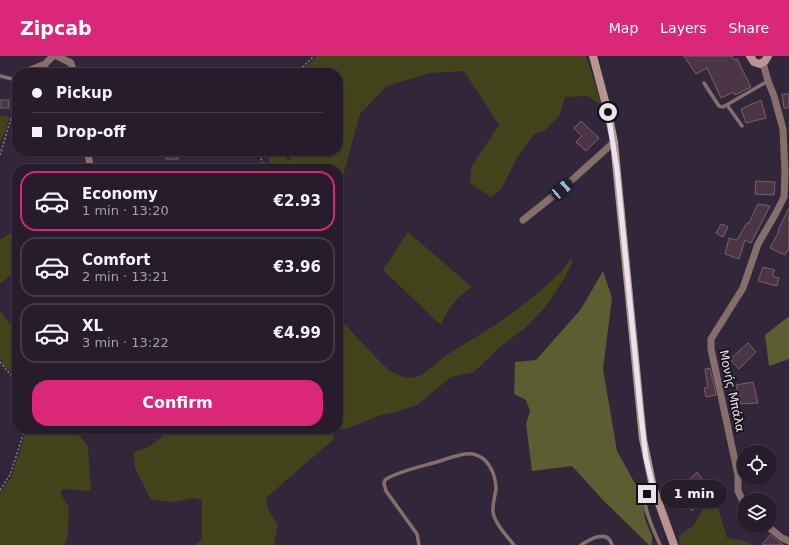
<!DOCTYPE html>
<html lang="en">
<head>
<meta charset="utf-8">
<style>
  body { margin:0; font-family:"DejaVu Sans",sans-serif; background:#2e2534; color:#f1f3f6; height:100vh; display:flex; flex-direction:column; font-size:15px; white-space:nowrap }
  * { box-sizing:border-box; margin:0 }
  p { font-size:13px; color:#a4a1a9 }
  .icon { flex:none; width:22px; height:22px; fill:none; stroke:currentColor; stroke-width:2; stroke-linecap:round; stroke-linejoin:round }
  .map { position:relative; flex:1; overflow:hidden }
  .panel { position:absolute; left:12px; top:108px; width:331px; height:270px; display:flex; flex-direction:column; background:#261c2c; border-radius:16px; box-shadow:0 1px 3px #0004,0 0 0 1px #423a48 }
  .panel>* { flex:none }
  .top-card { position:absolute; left:12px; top:12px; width:331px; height:88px; border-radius:16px; box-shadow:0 1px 3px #0004,0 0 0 1px #423a48; display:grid; align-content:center; height:88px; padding:0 20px; background:#261c2c }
  .buttons { position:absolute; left:737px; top:389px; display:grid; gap:8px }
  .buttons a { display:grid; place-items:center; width:40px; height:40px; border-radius:50%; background:#261c2c; box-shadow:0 1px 3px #0004,0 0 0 1px #423a48; font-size:20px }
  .end { position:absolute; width:18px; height:18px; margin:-9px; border:5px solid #e9e2ef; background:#111; box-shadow:0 0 0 2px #111 }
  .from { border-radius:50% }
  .bubble { position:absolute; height:28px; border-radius:14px; background:#261c2c; box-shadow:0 1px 3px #0004,0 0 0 1px #423a48; font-size:13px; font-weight:700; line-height:28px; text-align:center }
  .car { position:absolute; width:12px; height:24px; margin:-12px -6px; border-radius:5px; box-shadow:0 0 3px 1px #0007; background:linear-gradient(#222 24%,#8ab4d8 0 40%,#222 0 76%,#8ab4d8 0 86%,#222 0) }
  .top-card b { display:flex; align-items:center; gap:14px; height:38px; font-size:15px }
  .top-card b+b { border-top:1px solid #423a48 }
  .top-card i { width:10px; height:10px; background:#f1f3f6 }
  ul { padding:7px 0 0; list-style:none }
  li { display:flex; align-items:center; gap:12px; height:60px; margin:0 8px 6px; padding:0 12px; border:2px solid #423a48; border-radius:16px }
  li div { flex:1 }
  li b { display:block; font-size:15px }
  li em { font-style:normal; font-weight:700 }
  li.selected { border-color:#db2777 }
  li>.icon { width:36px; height:36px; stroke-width:1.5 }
  .button { display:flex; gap:8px; margin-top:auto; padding:8px 20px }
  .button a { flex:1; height:46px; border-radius:16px; background:#db2777; color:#fff; font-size:16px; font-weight:700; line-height:46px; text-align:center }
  header { display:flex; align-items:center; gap:24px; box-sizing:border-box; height:56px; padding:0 20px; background:#db2777; color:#fff }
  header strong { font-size:19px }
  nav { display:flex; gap:22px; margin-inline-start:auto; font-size:14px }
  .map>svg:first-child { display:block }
  .green { fill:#42431a }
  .forest { fill:#5c5d31 }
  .building { fill:#4b3544; stroke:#786070 }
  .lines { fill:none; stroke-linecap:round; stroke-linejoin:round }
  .path { stroke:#877d8e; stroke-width:1.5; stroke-dasharray:2 2; stroke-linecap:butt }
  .lane { stroke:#866f6b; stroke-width:3.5 }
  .street { stroke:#866f6b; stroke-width:7 }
  .secondary { stroke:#b9958f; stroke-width:8 }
  .route { stroke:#e9e2ef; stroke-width:5 }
  .labels { text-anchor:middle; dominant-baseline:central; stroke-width:3.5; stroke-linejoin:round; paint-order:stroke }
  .street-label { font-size:12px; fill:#e9e2ef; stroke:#17121b }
</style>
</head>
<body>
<header>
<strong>Zipcab</strong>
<nav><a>Map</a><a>Layers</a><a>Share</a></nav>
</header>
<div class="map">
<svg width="789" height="489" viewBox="0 0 789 489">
  <rect width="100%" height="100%" fill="#32263a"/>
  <g class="green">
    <polygon points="317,0 586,0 602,49 587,40 565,41 559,61 544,75 534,78 517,102 501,133 491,141 470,127 471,111 499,69 464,15 430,17 387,30 360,58 338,138 338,113 273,113 269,105 269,95 279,95 289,105 296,95 338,95 338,17 300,17"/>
    <polygon points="0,60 9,60 6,74 0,86"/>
    <polygon points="17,173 17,212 15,215 0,228 0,184"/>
    <path d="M408,176L472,231C455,243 450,249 441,269L383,214Z"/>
    <polygon points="570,204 573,205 564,223 546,250 524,273 501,290 474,316 451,321 417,349 396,356 381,359 348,372 333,375 334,383 266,442 268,454 278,469 274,489 195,489 202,483 202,444 194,442 174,446 151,444 135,412 133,396 147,392 162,381 161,373 338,373 338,261 383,309 392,316 403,321 412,322 422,319 448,298 500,266 538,237 562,215"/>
    <polygon points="0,255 14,273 17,275 17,323 3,308 0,302"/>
    <polygon points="27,373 74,373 76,374 88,391 91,435 63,433 60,437 69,451 68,476 65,489 0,489 0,436 11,422"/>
    <polygon points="713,435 727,482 749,486 751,489 679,489 679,480 694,469"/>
  </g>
  <g class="forest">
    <polygon points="603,215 612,242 603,313 617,395 643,442 645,463 652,480 652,489 649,489 603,444 572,410 532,415 526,368 530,355 526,344 514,338 515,306 536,304 581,253"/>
    <polygon points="789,260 789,303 769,310 765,279"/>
  </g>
  <g class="building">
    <polygon points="684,0 732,0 734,4 737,3 751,31 735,39 734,36 721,42 707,12 696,18"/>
    <polygon points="782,38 789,38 789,52 784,52"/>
    <rect x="0" y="44" width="9" height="8"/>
    <polygon points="761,44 766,62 746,67 741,53"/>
    <polygon points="581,65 599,82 586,95 576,86 582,80 574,72"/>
    <polygon points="165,95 178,95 178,103 166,103"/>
    <polygon points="756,125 775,126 774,139 755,138"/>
    <polygon points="758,148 770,150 751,187 745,184 739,203 725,198 729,182 737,184 747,167 749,167"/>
    <polygon points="789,152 789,192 785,199 770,192 779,175 778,174"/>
    <polygon points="721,168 728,171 723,181 716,177"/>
    <polygon points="763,211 775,214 772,220 779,222 777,230 758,225"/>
    <polygon points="748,287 756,296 739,313 730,303"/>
    <polygon points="710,312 716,339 706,341 704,332 708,331 705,313"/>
    <polygon points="753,326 758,347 741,348 736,329"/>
    <polygon points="697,416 711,434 692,455 674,438"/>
    <polygon points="770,479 779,486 784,489 762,489"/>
  </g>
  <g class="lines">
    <g class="path">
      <polyline points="297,17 314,0"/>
      <polyline points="258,95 265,113"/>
      <polyline points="0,99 12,59 15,31"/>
      <polyline points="0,306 9,317 17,324"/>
      <polyline points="0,434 10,419 25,373"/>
    </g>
    <g class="lane">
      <polyline points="0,20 16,24"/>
      <polyline points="704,27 719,50 723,51 768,25"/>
      <polyline points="727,49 742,70"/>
      <path d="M654,435C651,436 647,437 646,440C641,449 656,479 660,489"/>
      <path d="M419,489L417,478L386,435L384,427L385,424C395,416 423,410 437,406C447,403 462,396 473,398C488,401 495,417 496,431C496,439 492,447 493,456C495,468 507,480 514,489"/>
      <path d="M581,489C590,483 608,473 612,489"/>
    </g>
    <g class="street">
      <polyline points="57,0 71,7 74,17"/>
      <polyline points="23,17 45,8 53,0"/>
      <polyline points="16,24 17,22"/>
      <polyline points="87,95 91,113"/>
      <polyline points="523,164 562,133 614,86"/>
      <polyline points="744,448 738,435 738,419 711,293 711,283 743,232 758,188 776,157 784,141 785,117 783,73 774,40 768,25 763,7"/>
      <polyline points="767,470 782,482 789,485"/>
    </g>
    <g class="secondary">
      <polyline points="593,0 608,56 614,86 643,383 653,431 674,489"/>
      <polyline points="750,0 754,6 760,8 765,5 768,0"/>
    </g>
  </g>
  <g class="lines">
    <polyline class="route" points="608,56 617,114 641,360 646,402 654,435 647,438"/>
  </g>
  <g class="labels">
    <g class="street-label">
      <text transform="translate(732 335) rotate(78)">Μονής Μπάλα</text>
    </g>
  </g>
</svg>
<div class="buttons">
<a><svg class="icon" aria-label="locate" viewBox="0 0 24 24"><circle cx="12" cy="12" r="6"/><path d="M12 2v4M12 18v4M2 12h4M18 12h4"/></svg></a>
<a><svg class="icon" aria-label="layers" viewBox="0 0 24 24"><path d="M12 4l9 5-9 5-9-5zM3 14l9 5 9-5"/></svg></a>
</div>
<i class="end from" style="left:608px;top:56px"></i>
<i class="end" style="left:647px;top:438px"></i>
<div class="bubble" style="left:661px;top:424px;width:66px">1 min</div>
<i class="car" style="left:562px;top:133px;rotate:49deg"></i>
<div class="top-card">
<b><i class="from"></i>Pickup</b>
<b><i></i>Drop-off</b>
</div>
<section class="panel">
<ul>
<li class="selected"><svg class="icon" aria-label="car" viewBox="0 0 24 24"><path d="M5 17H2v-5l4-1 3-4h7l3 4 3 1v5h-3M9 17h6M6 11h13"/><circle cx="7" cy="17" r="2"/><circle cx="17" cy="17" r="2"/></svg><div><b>Economy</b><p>1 min · 13:20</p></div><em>€2.93</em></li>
<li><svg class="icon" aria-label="car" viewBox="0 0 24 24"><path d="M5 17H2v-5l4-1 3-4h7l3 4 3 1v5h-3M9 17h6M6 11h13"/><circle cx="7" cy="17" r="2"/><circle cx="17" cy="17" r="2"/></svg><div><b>Comfort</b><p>2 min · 13:21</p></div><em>€3.96</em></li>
<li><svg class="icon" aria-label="car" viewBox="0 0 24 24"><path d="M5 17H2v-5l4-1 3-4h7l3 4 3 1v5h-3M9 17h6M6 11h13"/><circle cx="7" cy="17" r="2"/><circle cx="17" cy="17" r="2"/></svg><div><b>XL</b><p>3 min · 13:22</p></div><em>€4.99</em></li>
</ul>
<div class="button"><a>Confirm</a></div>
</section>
</div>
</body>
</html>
